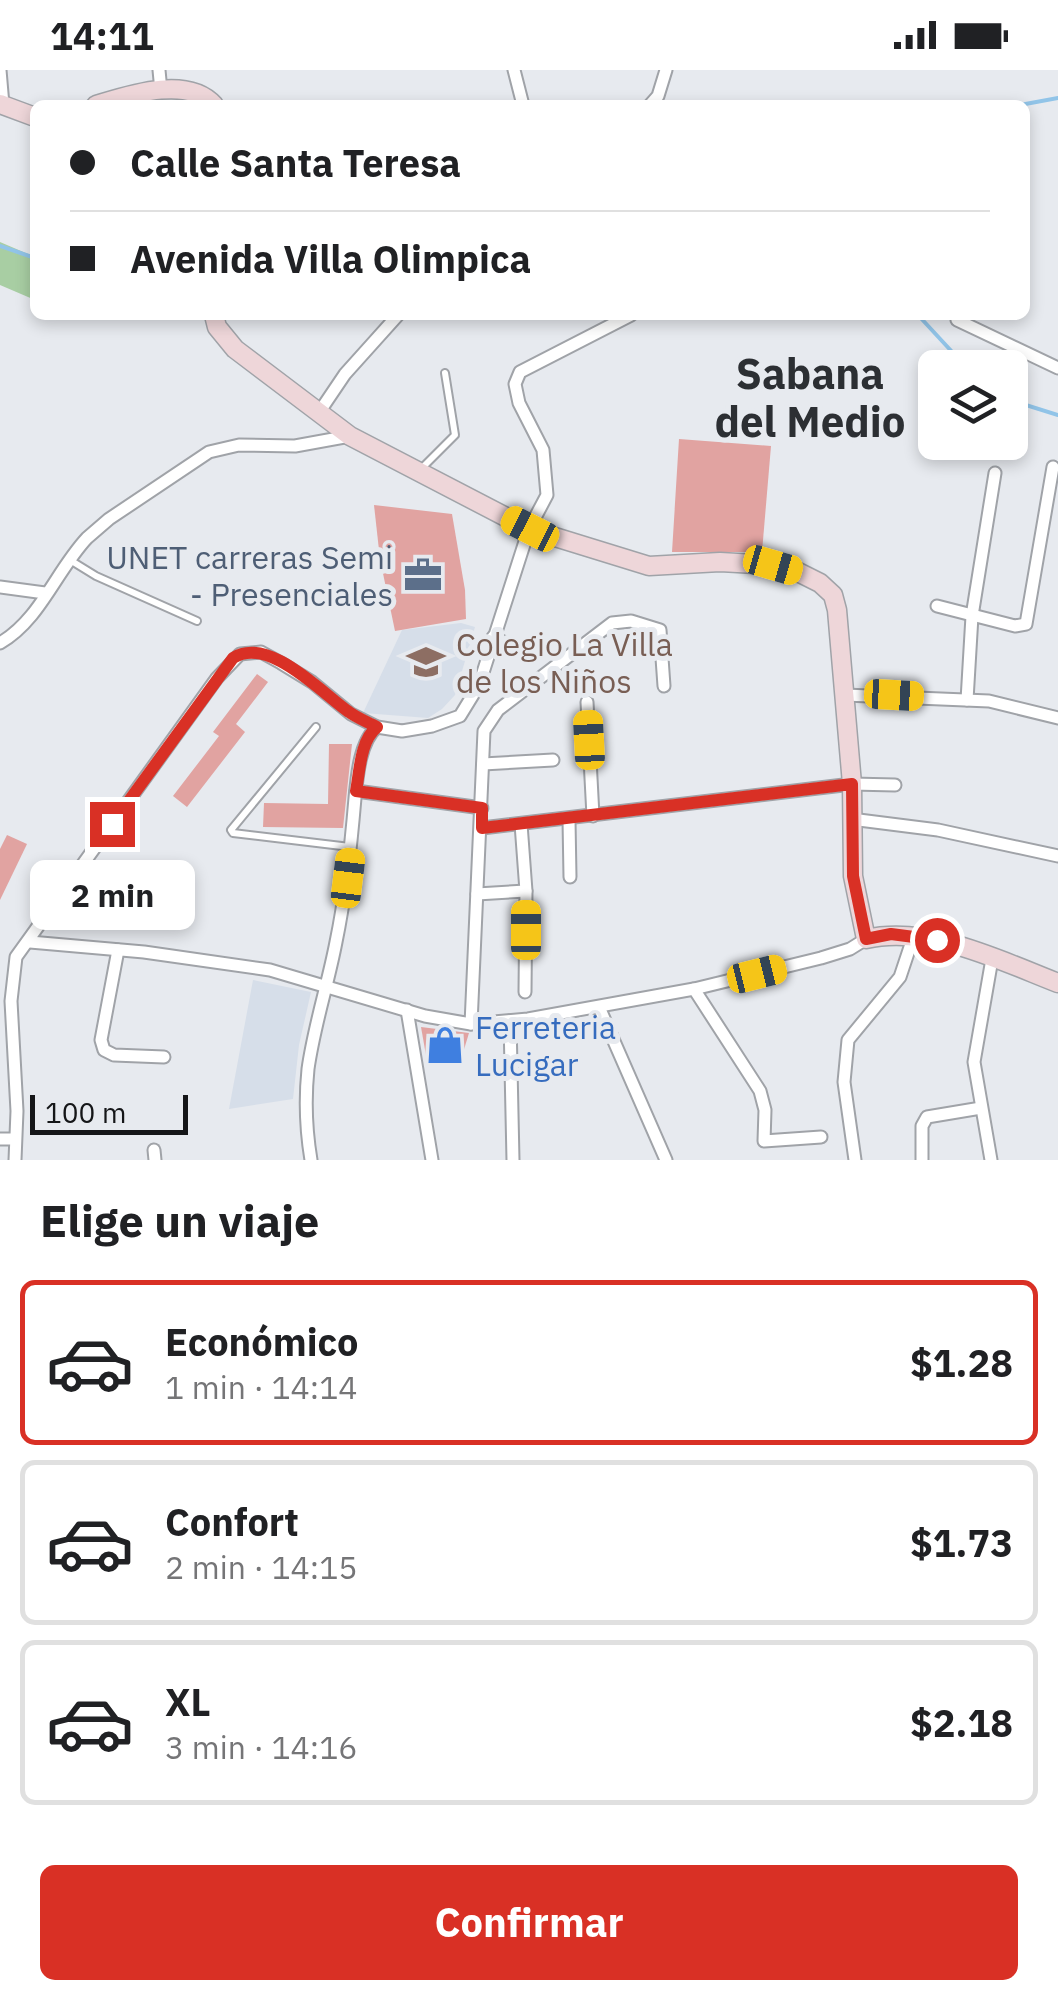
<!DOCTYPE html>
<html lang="es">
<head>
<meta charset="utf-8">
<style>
  body { margin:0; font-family:"IBM Plex Sans",sans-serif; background:#f2f2f2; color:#202124; height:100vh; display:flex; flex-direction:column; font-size:38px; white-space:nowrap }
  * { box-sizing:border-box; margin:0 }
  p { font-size:32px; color:#757577 }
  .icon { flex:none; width:55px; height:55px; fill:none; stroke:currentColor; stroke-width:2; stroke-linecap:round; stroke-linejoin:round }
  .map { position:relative; height:1090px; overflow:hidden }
  .panel { display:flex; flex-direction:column; background:#fff; flex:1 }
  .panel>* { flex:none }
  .top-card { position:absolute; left:30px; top:30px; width:1000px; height:220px; border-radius:15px; box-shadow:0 5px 15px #0003; display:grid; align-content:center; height:220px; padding:0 40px; background:#fff }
  .controls { position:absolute; left:918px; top:280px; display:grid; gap:20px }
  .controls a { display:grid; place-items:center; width:110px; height:110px; border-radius:15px; background:#fff; box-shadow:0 5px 15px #0003; font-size:50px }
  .scale { position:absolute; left:30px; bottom:25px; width:158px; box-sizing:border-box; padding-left:10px; border:5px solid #151618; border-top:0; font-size:28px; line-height:35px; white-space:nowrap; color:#151618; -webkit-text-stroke:8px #e7eaef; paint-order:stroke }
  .end { position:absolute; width:45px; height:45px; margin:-22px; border:12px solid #d93025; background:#fff; box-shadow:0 0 0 5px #fff }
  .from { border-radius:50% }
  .bubble { position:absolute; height:70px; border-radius:15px; background:#fff; box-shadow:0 5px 15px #0003; font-size:32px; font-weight:700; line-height:70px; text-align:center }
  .car { position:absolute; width:30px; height:60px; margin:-30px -15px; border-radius:12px; box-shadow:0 0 8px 2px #0007; background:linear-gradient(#f5c518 24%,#345 0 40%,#f5c518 0 76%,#345 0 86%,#f5c518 0) }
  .top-card b { display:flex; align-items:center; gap:35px; height:95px; font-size:38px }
  .top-card b+b { border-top:2px solid #e0e0e0 }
  .top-card i { width:25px; height:25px; background:#202124 }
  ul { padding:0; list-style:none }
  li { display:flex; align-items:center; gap:30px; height:165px; margin:0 20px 15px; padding:0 20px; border:5px solid #e0e0e0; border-radius:15px }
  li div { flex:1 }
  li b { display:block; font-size:38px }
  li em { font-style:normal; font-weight:700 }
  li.selected { border-color:#d93025 }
  li>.icon { width:90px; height:90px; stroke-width:1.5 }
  h2 { padding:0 40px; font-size:45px; line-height:120px }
  .primary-button { display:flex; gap:20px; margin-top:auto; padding:20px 40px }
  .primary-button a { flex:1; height:115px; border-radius:15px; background:#d93025; color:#fff; font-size:40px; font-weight:700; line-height:115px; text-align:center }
  .status { display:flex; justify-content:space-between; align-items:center; height:70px; padding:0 50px; background:#fff; direction:ltr }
  .status svg { height:28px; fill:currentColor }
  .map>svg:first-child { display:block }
  .built { fill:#d6dee9 }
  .green { fill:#a8cea3 }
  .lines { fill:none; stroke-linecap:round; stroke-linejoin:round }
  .stream { stroke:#91c4e8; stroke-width:4 }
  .building { fill:#e1a3a1 }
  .lane-casing { stroke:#a0a3a8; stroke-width:10 }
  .street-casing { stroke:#a0a3a8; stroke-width:15 }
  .secondary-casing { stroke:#a0a3a8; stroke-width:21 }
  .lane { stroke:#fff; stroke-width:6 }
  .street { stroke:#fff; stroke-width:11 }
  .secondary { stroke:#eed6d9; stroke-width:18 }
  .route { stroke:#d93025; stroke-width:12 }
  .labels { text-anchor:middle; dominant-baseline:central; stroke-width:10; stroke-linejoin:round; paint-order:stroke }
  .service-label { font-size:32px; fill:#4e5e75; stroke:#e7eaef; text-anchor:end }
  .education-label { font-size:32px; fill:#785e54; stroke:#e7eaef; text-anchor:start }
  .shop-label { font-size:32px; fill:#366cbe; stroke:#e7eaef; text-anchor:start }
  .district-label { font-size:42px; font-weight:bold; fill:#2c2f33; stroke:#e7eaef }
</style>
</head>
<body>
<div class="status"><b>14:11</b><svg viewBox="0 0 49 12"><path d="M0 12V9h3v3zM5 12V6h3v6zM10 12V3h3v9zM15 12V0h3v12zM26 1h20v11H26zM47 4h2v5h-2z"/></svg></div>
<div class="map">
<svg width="1058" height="1090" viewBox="0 0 1058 1090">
  <rect width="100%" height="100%" fill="#e7eaef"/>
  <g class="built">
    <polygon points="461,553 475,557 455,625 442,639 428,648 363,643 402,560"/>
    <polygon points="253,910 311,922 299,975 293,1029 229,1039"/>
  </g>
  <polygon class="green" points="0,172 35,187 35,230 0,215"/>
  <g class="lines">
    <g class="stream">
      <polyline points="1020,35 1058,28"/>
      <polyline points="0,176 35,188"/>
      <polyline points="918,245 967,298"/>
      <polyline points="1010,330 1058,345"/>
    </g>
  </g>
  <g class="building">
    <polygon points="679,369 771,376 762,482 672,482"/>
    <polygon points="374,435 452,444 465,520 466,549 395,561 380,489"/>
    <polygon points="257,604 268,612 236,654 245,662 187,737 173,726 219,666 213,662"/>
    <polygon points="329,674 352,674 343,758 263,757 264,733 328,734"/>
    <polygon points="7,765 27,774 0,830 0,779"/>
    <polygon points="421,957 469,963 462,986 427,991"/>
  </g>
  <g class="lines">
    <g class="lane-casing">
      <g id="lane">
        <polyline points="422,398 455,365 445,303"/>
        <polyline points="70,490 96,506 197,551"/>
        <polyline points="316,657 231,760 233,763 350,777"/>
      </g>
    </g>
    <g class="street-casing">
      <g id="street">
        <polyline points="0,0 3,35"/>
        <polyline points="159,0 161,21"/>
        <polyline points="514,0 523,35"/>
        <polyline points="650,35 658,26 666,0"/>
        <polyline points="957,250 1058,298"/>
        <polyline points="320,341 345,304 398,245"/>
        <polyline points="0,517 45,523"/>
        <polyline points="937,536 1015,556 1026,554 1053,397"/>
        <polyline points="493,567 532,586"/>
        <path d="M0,573C40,550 56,501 87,468L109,449L209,382L239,375L295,376L350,366"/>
        <polyline points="845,625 989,631 1058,648"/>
        <polyline points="967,630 972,546 995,403"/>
        <polyline points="587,632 593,746"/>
        <polyline points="483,694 553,690"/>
        <polyline points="356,721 482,738"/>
        <polyline points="851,749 938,760 1058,786"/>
        <polyline points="569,750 570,807"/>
        <polyline points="521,754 526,821 525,922"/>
        <polyline points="482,758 852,714 895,715"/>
        <polyline points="477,824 526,821"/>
        <polyline points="30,872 144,882 270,900 425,946 471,954 528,949 694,919 821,888 850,879 866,869"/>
        <polyline points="118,880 101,970 104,980 114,985 164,987"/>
        <polyline points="694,919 760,1021 765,1040 764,1071 821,1067"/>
        <polyline points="599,937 666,1090"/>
        <polyline points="407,940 432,1090"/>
        <polyline points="510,951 513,1090"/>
        <polyline points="471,954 484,661 498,640 612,553 631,551 660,560 664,616"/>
        <polyline points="0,1069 15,1069"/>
        <polyline points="154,1080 155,1090"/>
        <polyline points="15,1090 17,1041 11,931 16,887 217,608 240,584 261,582 281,593 312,612 351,644 377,657 402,661 432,656 460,646 479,615 529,459 547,425 543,380 519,333 515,314 520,302 631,245"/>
        <path d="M311,1090C306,1060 305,1028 308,999C314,956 328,914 336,872C346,824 351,776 355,728C357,706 360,671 377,657"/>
        <polyline points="855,1090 844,1012 848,970 900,907 914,865"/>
        <polyline points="922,1090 922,1056 927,1047 981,1038"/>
        <polyline points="991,1090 974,992 992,889"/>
      </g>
    </g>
    <g class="secondary-casing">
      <g id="secondary">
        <polyline points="0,34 35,47"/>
        <path d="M96,35C129,25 187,5 214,35"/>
        <path d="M214,245L217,257L235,279L350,366L529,459L649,496L720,492L773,495L798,502L820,513L833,525L837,540L852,714L853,806L866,869C929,855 999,890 1058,913"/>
      </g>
    </g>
    <use href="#lane" class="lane"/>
    <use href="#street" class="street"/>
    <use href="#secondary" class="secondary"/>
  </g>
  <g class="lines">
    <path class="route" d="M112,754L233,588C268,565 321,622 349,642C357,648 368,652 377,657C360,671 360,700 356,721L482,738V758L852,714L853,806L866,869L891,864L937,870"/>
  </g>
  <defs>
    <g id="office-bare" transform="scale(3)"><path d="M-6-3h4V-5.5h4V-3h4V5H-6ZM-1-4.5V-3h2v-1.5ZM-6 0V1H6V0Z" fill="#5c6f8a" stroke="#e7eaef" stroke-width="2.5" paint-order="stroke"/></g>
    <g id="school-bare" transform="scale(3)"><path d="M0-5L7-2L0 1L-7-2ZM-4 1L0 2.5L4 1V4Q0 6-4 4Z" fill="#8d6e63" stroke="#e7eaef" stroke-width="2.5" paint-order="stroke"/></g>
    <g id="shop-bare" transform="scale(3)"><path d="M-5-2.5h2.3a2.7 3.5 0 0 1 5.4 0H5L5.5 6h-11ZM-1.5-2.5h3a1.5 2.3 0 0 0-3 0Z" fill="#3f7fe0" stroke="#e7eaef" stroke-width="2.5" paint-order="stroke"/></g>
  </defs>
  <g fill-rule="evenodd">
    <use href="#office-bare" x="423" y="505"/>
    <use href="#school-bare" x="426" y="592"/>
    <use href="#shop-bare" x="445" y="975"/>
  </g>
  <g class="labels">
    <g class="service-label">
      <text x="393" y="487">UNET carreras Semi<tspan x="393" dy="37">- Presenciales</tspan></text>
    </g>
    <g class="education-label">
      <text x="456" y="574">Colegio La Villa<tspan x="456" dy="37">de los Niños</tspan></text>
    </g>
    <g class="shop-label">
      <text x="475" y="957">Ferreteria<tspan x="475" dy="37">Lucigar</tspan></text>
    </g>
    <g class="district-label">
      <text x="810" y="303">Sabana<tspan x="810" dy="48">del Medio</tspan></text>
    </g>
  </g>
</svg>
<div class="controls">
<a><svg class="icon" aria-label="layers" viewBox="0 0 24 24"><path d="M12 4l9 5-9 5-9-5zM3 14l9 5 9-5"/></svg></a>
</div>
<div class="scale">100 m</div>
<i class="end from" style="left:937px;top:870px"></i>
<i class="end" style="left:112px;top:754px"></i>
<div class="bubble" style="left:30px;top:790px;width:165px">2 min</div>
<i class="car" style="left:530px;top:459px;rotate:297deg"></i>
<i class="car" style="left:773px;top:495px;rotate:106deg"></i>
<i class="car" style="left:894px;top:625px;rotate:93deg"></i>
<i class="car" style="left:589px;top:670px;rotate:357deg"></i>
<i class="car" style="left:348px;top:808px;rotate:7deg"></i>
<i class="car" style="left:526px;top:860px;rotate:0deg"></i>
<i class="car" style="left:757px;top:904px;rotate:76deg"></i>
<div class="top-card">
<b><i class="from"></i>Calle Santa Teresa</b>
<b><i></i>Avenida Villa Olimpica</b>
</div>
</div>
<section class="panel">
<h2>Elige un viaje</h2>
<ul>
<li class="selected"><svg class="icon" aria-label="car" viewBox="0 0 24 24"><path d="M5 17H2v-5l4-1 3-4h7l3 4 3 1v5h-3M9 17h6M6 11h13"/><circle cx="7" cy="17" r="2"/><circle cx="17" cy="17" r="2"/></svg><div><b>Económico</b><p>1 min · 14:14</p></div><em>$1.28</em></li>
<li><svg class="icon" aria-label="car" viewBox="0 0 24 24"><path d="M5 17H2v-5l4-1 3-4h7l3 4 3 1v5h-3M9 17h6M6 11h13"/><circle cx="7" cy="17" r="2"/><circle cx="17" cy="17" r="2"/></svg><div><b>Confort</b><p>2 min · 14:15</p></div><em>$1.73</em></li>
<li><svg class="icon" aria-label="car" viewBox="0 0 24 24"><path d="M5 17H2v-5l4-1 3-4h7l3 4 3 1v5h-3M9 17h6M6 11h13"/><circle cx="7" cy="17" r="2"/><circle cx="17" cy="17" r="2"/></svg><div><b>XL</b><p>3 min · 14:16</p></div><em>$2.18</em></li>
</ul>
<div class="primary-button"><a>Confirmar</a></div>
</section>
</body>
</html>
